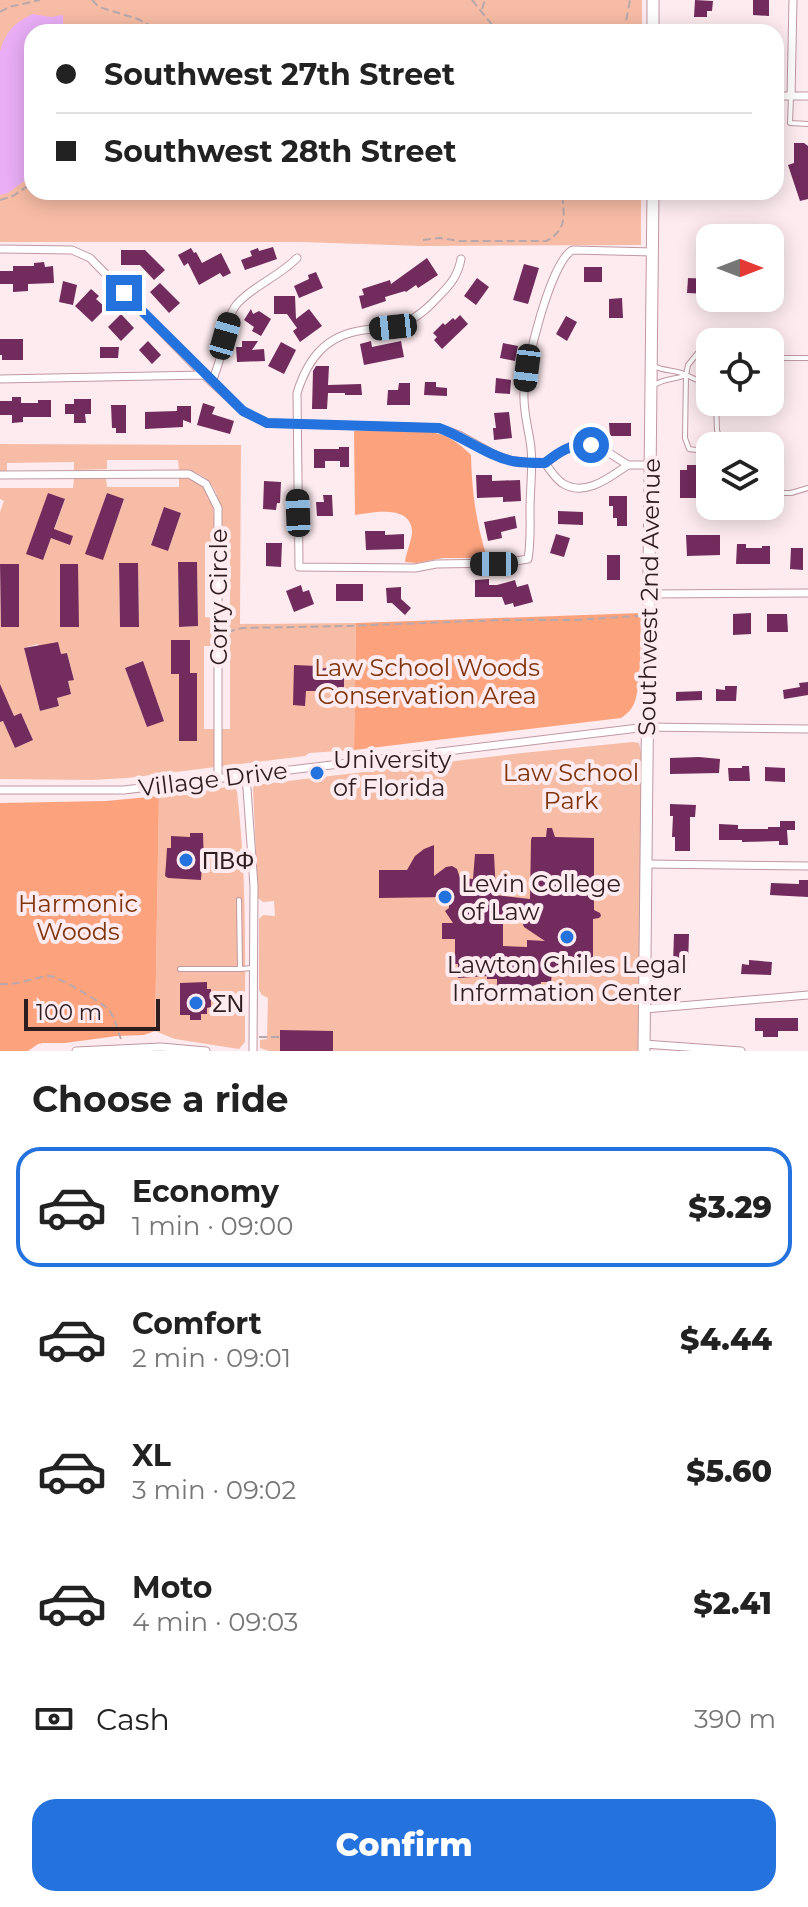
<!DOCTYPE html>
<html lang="en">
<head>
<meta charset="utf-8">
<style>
  body { margin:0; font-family:Montserrat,sans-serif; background:#f2f2f2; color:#222; height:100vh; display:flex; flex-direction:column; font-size:30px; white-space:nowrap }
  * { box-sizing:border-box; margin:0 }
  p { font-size:26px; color:#767676 }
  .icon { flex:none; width:44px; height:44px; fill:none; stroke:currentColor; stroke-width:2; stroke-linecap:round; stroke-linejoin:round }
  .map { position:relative; height:1051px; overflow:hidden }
  .panel { display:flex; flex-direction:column; background:#fff; flex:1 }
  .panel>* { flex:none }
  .guide { position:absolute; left:24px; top:24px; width:760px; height:176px; border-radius:24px; box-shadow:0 4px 20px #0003; display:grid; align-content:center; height:176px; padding:0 32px; background:#fff }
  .needle { width:52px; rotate:90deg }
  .fabs { position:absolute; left:696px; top:224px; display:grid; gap:16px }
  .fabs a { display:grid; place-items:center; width:88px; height:88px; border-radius:16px; background:#fff; box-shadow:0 4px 20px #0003; font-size:40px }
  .scale { position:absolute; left:24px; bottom:20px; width:136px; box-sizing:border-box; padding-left:8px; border:4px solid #2d1d21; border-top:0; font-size:22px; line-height:28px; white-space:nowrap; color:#2d1d21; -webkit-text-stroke:6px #fdebef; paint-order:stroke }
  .end { position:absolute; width:36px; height:36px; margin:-18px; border:10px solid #2472dd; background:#fff; box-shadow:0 0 0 4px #fff }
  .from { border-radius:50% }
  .car { position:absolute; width:24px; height:48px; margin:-24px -12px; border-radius:10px; box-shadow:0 0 6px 2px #0007; background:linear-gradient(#222 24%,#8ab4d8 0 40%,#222 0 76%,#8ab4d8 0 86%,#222 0) }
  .guide b { display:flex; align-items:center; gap:28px; height:76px; font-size:30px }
  .guide b+b { border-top:2px solid #e0e0e0 }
  .guide i { width:20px; height:20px; background:#222 }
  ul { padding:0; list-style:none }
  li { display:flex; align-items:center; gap:24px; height:120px; margin:0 16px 12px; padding:0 16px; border:4px solid transparent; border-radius:24px }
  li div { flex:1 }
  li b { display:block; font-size:30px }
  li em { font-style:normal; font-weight:800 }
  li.current { border-color:#2472dd }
  li>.icon { width:72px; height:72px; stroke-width:1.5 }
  h2 { padding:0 32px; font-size:36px; line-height:96px }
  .pay { display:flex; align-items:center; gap:20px; height:88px; padding:0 32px; font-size:30px }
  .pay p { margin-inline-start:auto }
  .primary-button { display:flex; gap:16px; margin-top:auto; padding:16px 32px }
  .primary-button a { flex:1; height:92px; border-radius:24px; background:#2472dd; color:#fff; font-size:32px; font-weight:800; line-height:92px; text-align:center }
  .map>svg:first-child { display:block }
  .green { fill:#f7bca5; fill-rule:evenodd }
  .forest { fill:#fca37e }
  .water { fill:#e9aef6 }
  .building { fill:#712b5c; fill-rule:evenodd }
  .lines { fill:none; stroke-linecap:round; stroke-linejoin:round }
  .lane-casing { stroke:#c098a2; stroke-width:6 }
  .street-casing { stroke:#c098a2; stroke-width:9 }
  .secondary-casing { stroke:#c098a2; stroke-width:13 }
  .path { stroke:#b8a7ab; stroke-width:2; stroke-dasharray:8 4; stroke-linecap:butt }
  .lane { stroke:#fff; stroke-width:4 }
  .street { stroke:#fff; stroke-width:7 }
  .secondary { stroke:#fff; stroke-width:11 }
  .route { stroke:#2472dd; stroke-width:10 }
  .poi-dot { fill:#2472dd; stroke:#fdebef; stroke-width:3 }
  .labels { text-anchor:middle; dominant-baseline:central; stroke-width:8; stroke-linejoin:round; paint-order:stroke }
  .street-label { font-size:24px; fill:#2d1d21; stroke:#fdebef }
  .park-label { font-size:24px; fill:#81330b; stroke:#fdebef }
  .poi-label { font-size:24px; fill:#2d1d21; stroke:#fdebef; text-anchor:start }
</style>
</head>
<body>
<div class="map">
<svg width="808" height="1051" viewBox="0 0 808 1051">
  <rect width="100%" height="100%" fill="#fdebef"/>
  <g class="green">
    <polygon points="0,0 642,0 642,32 32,32 32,192 641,192 641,245 422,246 301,242 0,242"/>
    <path d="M0,444L241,445L240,624L356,623L354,750L309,753L305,756L127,778L92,780L0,779V722L3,721L15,748L33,740L21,713L14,716L0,684V512L4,501L0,499V488H73L74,479H106L107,487H179V477C220,481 214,518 214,548L205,549V617L213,618V646H204V729H230V636H222V618H230V549L222,548C221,514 225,471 179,470L178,460H107V469L74,470V462L7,463V471H0ZM48,493L65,500L43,560ZM107,493L124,500L103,559L86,553ZM164,508L181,513L168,551L151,544ZM197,562L198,626L179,627L178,563ZM119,563H138L139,626H120ZM19,564V627H1L0,565ZM60,564H78V627H60ZM171,641L190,673L197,674V741L179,740V674L171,673ZM38,644L39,647L61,654L67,653L74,679L68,681L71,694L57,697L59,706L40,711L24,648ZM142,661L164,720L147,727L125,668Z"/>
    <polygon points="633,742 639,743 642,758 638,1051 269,1051 260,1048 260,1040 267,1039 268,998 262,995 259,990 259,919 263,915 275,916 274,901 263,902 258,898 253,788 255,785 522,753"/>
    <path d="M234,786L237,792C247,876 245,959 245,1042L239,1049L175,1039L155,1031L159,796Z"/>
  </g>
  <g class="forest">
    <path d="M354,431C378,431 423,427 445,436C455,440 464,448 471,455C472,493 476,522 487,558H443L417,563L405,562C406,553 413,537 412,530C409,504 372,513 355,515Z"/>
    <path d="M641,613C640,636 642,685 634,704C631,710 627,714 621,718L354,750L356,623Z"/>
    <polygon points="159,796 155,1031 144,1035 117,1036 65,1043 43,1043 38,1044 28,1051 0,1051 0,803 106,801"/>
  </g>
  <path class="water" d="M33,14L51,17L63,15V23L66,32H32V175L8,193L0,195V52C5,32 15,22 33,14Z"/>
  <g class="building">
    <polygon points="695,0 713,1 712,11 707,11 707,17 694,17"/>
    <polygon points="753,0 769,0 769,16 753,15"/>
    <polygon points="794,143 804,143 808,146 808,199 800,201 788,165 794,163"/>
    <polygon points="273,247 277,259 245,270 241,260 252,256 250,251 258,248 259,251"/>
    <polygon points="191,248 194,253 196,252 202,263 221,253 231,273 223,277 220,273 199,285 188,263 184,266 178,255"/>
    <polygon points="121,250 145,250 165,270 154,280 140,265 121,265"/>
    <polygon points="427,258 438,275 418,288 416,285 406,292 405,291 385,297 386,301 362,309 359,296 364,295 362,289 390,280 391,284"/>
    <polygon points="44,262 45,267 53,266 54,283 28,284 28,291 13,292 13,284 0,284 0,271 13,271 13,266 34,266 34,263"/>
    <polygon points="524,264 539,268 528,304 513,300"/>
    <rect x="584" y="267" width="18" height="15"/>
    <polygon points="316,272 323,288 299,298 294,286 309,279 308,275"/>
    <polygon points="477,278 489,287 476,305 464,296"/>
    <polygon points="688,278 710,279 710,294 687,293"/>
    <polygon points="63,281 77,285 73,305 59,302"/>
    <polygon points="160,283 180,303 169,313 150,292"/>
    <polygon points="91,289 99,296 96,299 106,308 92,322 75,306"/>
    <polygon points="274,296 295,296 296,319 309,309 322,326 300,342 293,331 297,328 287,314 274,314"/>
    <polygon points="622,298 623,318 609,318 609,299"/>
    <polygon points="251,309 253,314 259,311 271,319 261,336 252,331 254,327 244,320"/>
    <polygon points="121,314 134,328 121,341 108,327"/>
    <polygon points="460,315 468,324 442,349 434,340 437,337 433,333 443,323 445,325 453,318 455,320"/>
    <polygon points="566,316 577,322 567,341 556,334"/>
    <polygon points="0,339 23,339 23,360 2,360 2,355 0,355"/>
    <polygon points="148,341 161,355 152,364 139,350"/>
    <polygon points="242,341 258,341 252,350 264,349 265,361 237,362 236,347 242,347"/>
    <polygon points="371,341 372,347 401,341 404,357 364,365 360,344"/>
    <polygon points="281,342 296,350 284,374 268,366"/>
    <polygon points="503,343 518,346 515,361 500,358"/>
    <polygon points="100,347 119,347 118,358 100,358"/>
    <polygon points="316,366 329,366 328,385 361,384 362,395 345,395 345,393 328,393 327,409 312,409 313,371"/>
    <polygon points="496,378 511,380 510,394 495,393"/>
    <polygon points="425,382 436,382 436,387 447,388 447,396 424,395"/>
    <polygon points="399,383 410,383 410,405 387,405 388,390 398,390"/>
    <polygon points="12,397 21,397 21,403 38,403 38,400 51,400 51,417 23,417 23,422 12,423 12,415 0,415 0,401 12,401"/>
    <polygon points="74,399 91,399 91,414 85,414 86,423 74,423 74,414 65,414 65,404 74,404"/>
    <polygon points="203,403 215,407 212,414 234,421 230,434 197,425"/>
    <polygon points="111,405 126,405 126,433 116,433 116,428 112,428"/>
    <polygon points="177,406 191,406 191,423 183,420 183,427 145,429 145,412 177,411"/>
    <polygon points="509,412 512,438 494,440 493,428 496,428 494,413"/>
    <polygon points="609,423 631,423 631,436 610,436"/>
    <polygon points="339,447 349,447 349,467 340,467 340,461 325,461 325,468 314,468 314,449 339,449"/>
    <polygon points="687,465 703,465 703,498 680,498 680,470 687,470"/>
    <polygon points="476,475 492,475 492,481 520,480 521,501 503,502 503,497 477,498"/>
    <polygon points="264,481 281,482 280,503 277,503 276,510 263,509"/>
    <polygon points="48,493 65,499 54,529 73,536 70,545 51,538 43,560 26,554"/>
    <polygon points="107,493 124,499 103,560 85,554"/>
    <polygon points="323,495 332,495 333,516 317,516 316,502 324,502"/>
    <polygon points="609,496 627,496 627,526 617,526 617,518 613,518 613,506 609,506"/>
    <polygon points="164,507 181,513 168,551 151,545"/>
    <polygon points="558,511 583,512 583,525 558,524"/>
    <polygon points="515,516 517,528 501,532 502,538 488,541 484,522"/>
    <polygon points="365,531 385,531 385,535 404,534 404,549 366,550"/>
    <polygon points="556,534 570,538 564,557 550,553"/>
    <polygon points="686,535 720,535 720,555 687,556"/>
    <polygon points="266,543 282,543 281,567 266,566"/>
    <polygon points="737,544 746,544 746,548 762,548 762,546 770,546 770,564 736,564"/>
    <polygon points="791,548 803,548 803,570 790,569"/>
    <rect x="607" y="555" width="13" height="25"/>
    <polygon points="178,562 197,562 198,626 179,627"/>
    <polygon points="119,563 138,563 139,627 120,627"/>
    <polygon points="0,564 19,564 19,627 1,627"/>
    <polygon points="60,564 78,564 79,627 60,627"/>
    <polygon points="489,579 489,585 497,585 515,580 517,587 528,584 533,602 514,607 513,603 505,605 502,597 475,597 475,580"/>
    <rect x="336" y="584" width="27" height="17"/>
    <polygon points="301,585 303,592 309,590 314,604 294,612 286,591"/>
    <polygon points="401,587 401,599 411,608 405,615 392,603 387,603 386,588"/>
    <polygon points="751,613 751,634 733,635 733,614"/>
    <polygon points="767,614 787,614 788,632 767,632"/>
    <polygon points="171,640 190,640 190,673 197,673 197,741 179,741 179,674 171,674"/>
    <polygon points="58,642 61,654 67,653 74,680 68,681 71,694 57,698 59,706 40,711 24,648"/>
    <polygon points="143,661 164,721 147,727 125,668"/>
    <polygon points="294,665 318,666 318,668 344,669 344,689 332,691 306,691 305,706 293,705"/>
    <polygon points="808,682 808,695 784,699 783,690 800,687 799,683"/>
    <polygon points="0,684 14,716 21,713 33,740 15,748 3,721 0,722"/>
    <polygon points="725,686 737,686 736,701 716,701 716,689 725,690"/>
    <polygon points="702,691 702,700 676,701 676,692"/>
    <polygon points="699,757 720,759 719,773 670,774 670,758"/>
    <polygon points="742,766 749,766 750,781 729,781 728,768 742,768"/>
    <polygon points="765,767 785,768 785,782 765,781"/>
    <polygon points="670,804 696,805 695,817 690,817 690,851 675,851 675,837 672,837 673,816 670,816"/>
    <polygon points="780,821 795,821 795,830 787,830 788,845 779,845 779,841 742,842 742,840 719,840 719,824 738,825 738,829 768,829 768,827 780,827"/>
    <path d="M547,828H552L555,837L594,838V910L600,913L601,916L599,918L593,919V973H552L551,982H541L539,993H497V979H487V976L458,978V964H455V939H442V923H453L445,911L449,908V897L379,898V870H407L415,856L424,849L434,845V876L446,867L452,866L457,869L460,878L473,879L475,854H494L496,895L530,899L531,840L532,837H546ZM503,920L522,922L524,927L545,941L527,940V947L503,946Z"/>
    <polygon points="190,833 203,833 204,867 202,866 201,880 168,878 165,876 166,864 167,848 171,848 171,836 190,837"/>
    <polygon points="799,880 808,880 808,897 770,895 771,883 799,884"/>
    <polygon points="674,934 689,934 688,964 673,964"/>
    <polygon points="749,960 772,962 771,975 741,974 742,964 749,965"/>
    <polygon points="207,982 207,989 211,989 211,1007 207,1008 207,1014 201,1014 201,1020 190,1020 190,1015 180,1015 180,983"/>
    <polygon points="755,1018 798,1018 798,1031 778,1031 778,1037 763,1037 763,1031 755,1031"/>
    <polygon points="280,1030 333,1031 333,1051 280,1051"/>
  </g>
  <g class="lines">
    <g class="lane-casing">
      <g id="lane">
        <polyline points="791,96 790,123 808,124"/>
        <polyline points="710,348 701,349 688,365 686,375 685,438 689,449 710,452"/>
        <polyline points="770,358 808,358"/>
        <path d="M654,366C665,372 675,369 686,375"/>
        <path d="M653,386C663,378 675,380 686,375L706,384L710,388"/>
        <polyline points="716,402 717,430 721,446"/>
        <polyline points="770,493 791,493 808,488"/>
        <polyline points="239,900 240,969 252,968"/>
        <polyline points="180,969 240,969"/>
      </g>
    </g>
    <g class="street-casing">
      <g id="street">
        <polyline points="776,96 808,96"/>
        <polyline points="791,96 793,0"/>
        <polyline points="0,249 72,250 90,258 204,375"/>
        <path d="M461,259C458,275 451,284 440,295C430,306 420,316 406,322C393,328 379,328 364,330C326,335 308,358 297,393L299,567L415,568L436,564L504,563L528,559C531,542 530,527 530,510C530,489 533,468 531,448C529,430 523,412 524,393C525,367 551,259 573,250L653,252"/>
        <polyline points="0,379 204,375 243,411 267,423 439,428 459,435 495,455 513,461 545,463 565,449 571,446 585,445 606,451 628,465 650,465"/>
        <path d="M212,382C215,374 218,366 220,358C225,340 225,319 237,304C254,285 280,276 297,258"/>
        <path d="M545,463C550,470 555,478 562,483C585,498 610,477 628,465"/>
        <polyline points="0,475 189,474 206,484 218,508 218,778"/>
        <polyline points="650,594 808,593"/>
        <polyline points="246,775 254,886 253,1051"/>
        <polyline points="0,790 124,790 647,727 808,729"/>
        <polyline points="647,864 808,866"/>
        <polyline points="645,1009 808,995"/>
        <polyline points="644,1044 741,1051"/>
        <polyline points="76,1051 161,1047 206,1051"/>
      </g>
    </g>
    <g class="secondary-casing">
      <g id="secondary">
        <polyline points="653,0 653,32"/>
        <polyline points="644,1051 653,192"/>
      </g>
    </g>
    <g class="path">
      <polyline points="92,0 99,7 138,19 162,32"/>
      <polyline points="472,0 498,32"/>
      <polyline points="482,9 485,0"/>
      <polyline points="0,12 9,7 40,0"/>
      <polyline points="624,32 630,0"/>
      <polyline points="0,200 13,196 32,183"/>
      <path d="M423,240L440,238L459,241H546C568,230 564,214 562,192"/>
      <polyline points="227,632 242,628 347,626 503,620 574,620 640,616"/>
      <polyline points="324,697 324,691"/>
      <polyline points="205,856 216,857"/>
      <path d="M0,984C17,986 33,977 50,976C57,976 103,1003 109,1010C115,1017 117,1029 121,1039"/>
      <polyline points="211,999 238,999"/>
      <polyline points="259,1037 280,1037"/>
    </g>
    <use href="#lane" class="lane"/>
    <use href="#street" class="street"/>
    <use href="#secondary" class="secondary"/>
  </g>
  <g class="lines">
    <path class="route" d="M124,293L243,411L267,423L439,428C464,437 486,455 512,461C522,463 534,463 545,463C560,451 571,444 591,445"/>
  </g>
  <g class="poi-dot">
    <circle cx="317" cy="773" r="8"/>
    <circle cx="186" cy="860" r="8"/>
    <circle cx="445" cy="897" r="8"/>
    <circle cx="567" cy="937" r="8"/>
    <circle cx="196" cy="1003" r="8"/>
  </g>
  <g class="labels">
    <g class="street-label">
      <text transform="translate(218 597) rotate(-90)">Corry Circle</text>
      <text transform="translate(649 597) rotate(-89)">Southwest 2nd Avenue</text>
      <text transform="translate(213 779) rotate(-7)">Village Drive</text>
    </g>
    <g class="park-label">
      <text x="427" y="667">Law School Woods<tspan x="427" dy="28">Conservation Area</tspan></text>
      <text x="571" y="772">Law School<tspan x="571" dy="28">Park</tspan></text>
      <text x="78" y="903">Harmonic<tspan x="78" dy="28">Woods</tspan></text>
    </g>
    <g class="poi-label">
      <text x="333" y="759">University<tspan x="333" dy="28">of Florida</tspan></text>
      <text x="202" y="860">ΠΒΦ</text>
      <text x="461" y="883">Levin College<tspan x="461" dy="28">of Law</tspan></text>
      <text x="567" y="964" text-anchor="middle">Lawton Chiles Legal<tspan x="567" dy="28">Information Center</tspan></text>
      <text x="212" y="1003">ΣΝ</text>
    </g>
  </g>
</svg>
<div class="fabs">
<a><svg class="needle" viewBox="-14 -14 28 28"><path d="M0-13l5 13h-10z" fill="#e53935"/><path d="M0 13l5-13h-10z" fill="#767676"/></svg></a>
<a><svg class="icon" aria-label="locate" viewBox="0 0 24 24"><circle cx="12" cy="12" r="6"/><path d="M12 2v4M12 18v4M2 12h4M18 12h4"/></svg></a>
<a><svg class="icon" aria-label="layers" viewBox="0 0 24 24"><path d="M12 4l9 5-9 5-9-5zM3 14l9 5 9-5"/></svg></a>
</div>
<div class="scale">100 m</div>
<i class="end from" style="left:591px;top:445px"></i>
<i class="end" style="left:124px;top:293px"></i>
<i class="car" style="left:393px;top:327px;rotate:264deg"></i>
<i class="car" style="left:225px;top:336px;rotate:16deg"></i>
<i class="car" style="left:527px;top:368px;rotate:187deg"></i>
<i class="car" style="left:298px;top:513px;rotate:358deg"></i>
<i class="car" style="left:494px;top:564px;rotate:270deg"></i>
<div class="guide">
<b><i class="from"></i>Southwest 27th Street</b>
<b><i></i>Southwest 28th Street</b>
</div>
</div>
<section class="panel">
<h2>Choose a ride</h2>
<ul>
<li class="current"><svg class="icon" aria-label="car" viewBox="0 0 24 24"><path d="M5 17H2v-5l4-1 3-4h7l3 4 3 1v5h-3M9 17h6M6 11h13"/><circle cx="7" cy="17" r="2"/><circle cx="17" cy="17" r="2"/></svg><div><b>Economy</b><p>1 min · 09:00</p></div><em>$3.29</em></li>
<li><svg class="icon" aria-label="car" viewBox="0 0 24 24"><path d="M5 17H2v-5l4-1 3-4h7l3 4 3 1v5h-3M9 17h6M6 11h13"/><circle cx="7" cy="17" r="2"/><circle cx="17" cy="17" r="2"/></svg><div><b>Comfort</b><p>2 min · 09:01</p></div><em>$4.44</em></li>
<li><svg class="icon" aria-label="car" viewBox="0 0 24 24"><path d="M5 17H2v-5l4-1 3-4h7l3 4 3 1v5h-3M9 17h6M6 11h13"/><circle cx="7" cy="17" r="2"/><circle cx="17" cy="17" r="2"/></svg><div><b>XL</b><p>3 min · 09:02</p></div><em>$5.60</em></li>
<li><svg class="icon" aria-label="car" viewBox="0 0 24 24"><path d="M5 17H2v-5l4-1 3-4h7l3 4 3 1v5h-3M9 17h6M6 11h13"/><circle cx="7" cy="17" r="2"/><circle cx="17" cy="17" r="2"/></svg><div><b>Moto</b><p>4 min · 09:03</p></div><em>$2.41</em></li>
</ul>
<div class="pay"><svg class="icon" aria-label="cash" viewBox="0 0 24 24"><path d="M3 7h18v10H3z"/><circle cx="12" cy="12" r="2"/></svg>Cash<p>390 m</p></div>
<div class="primary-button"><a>Confirm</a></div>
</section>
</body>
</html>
